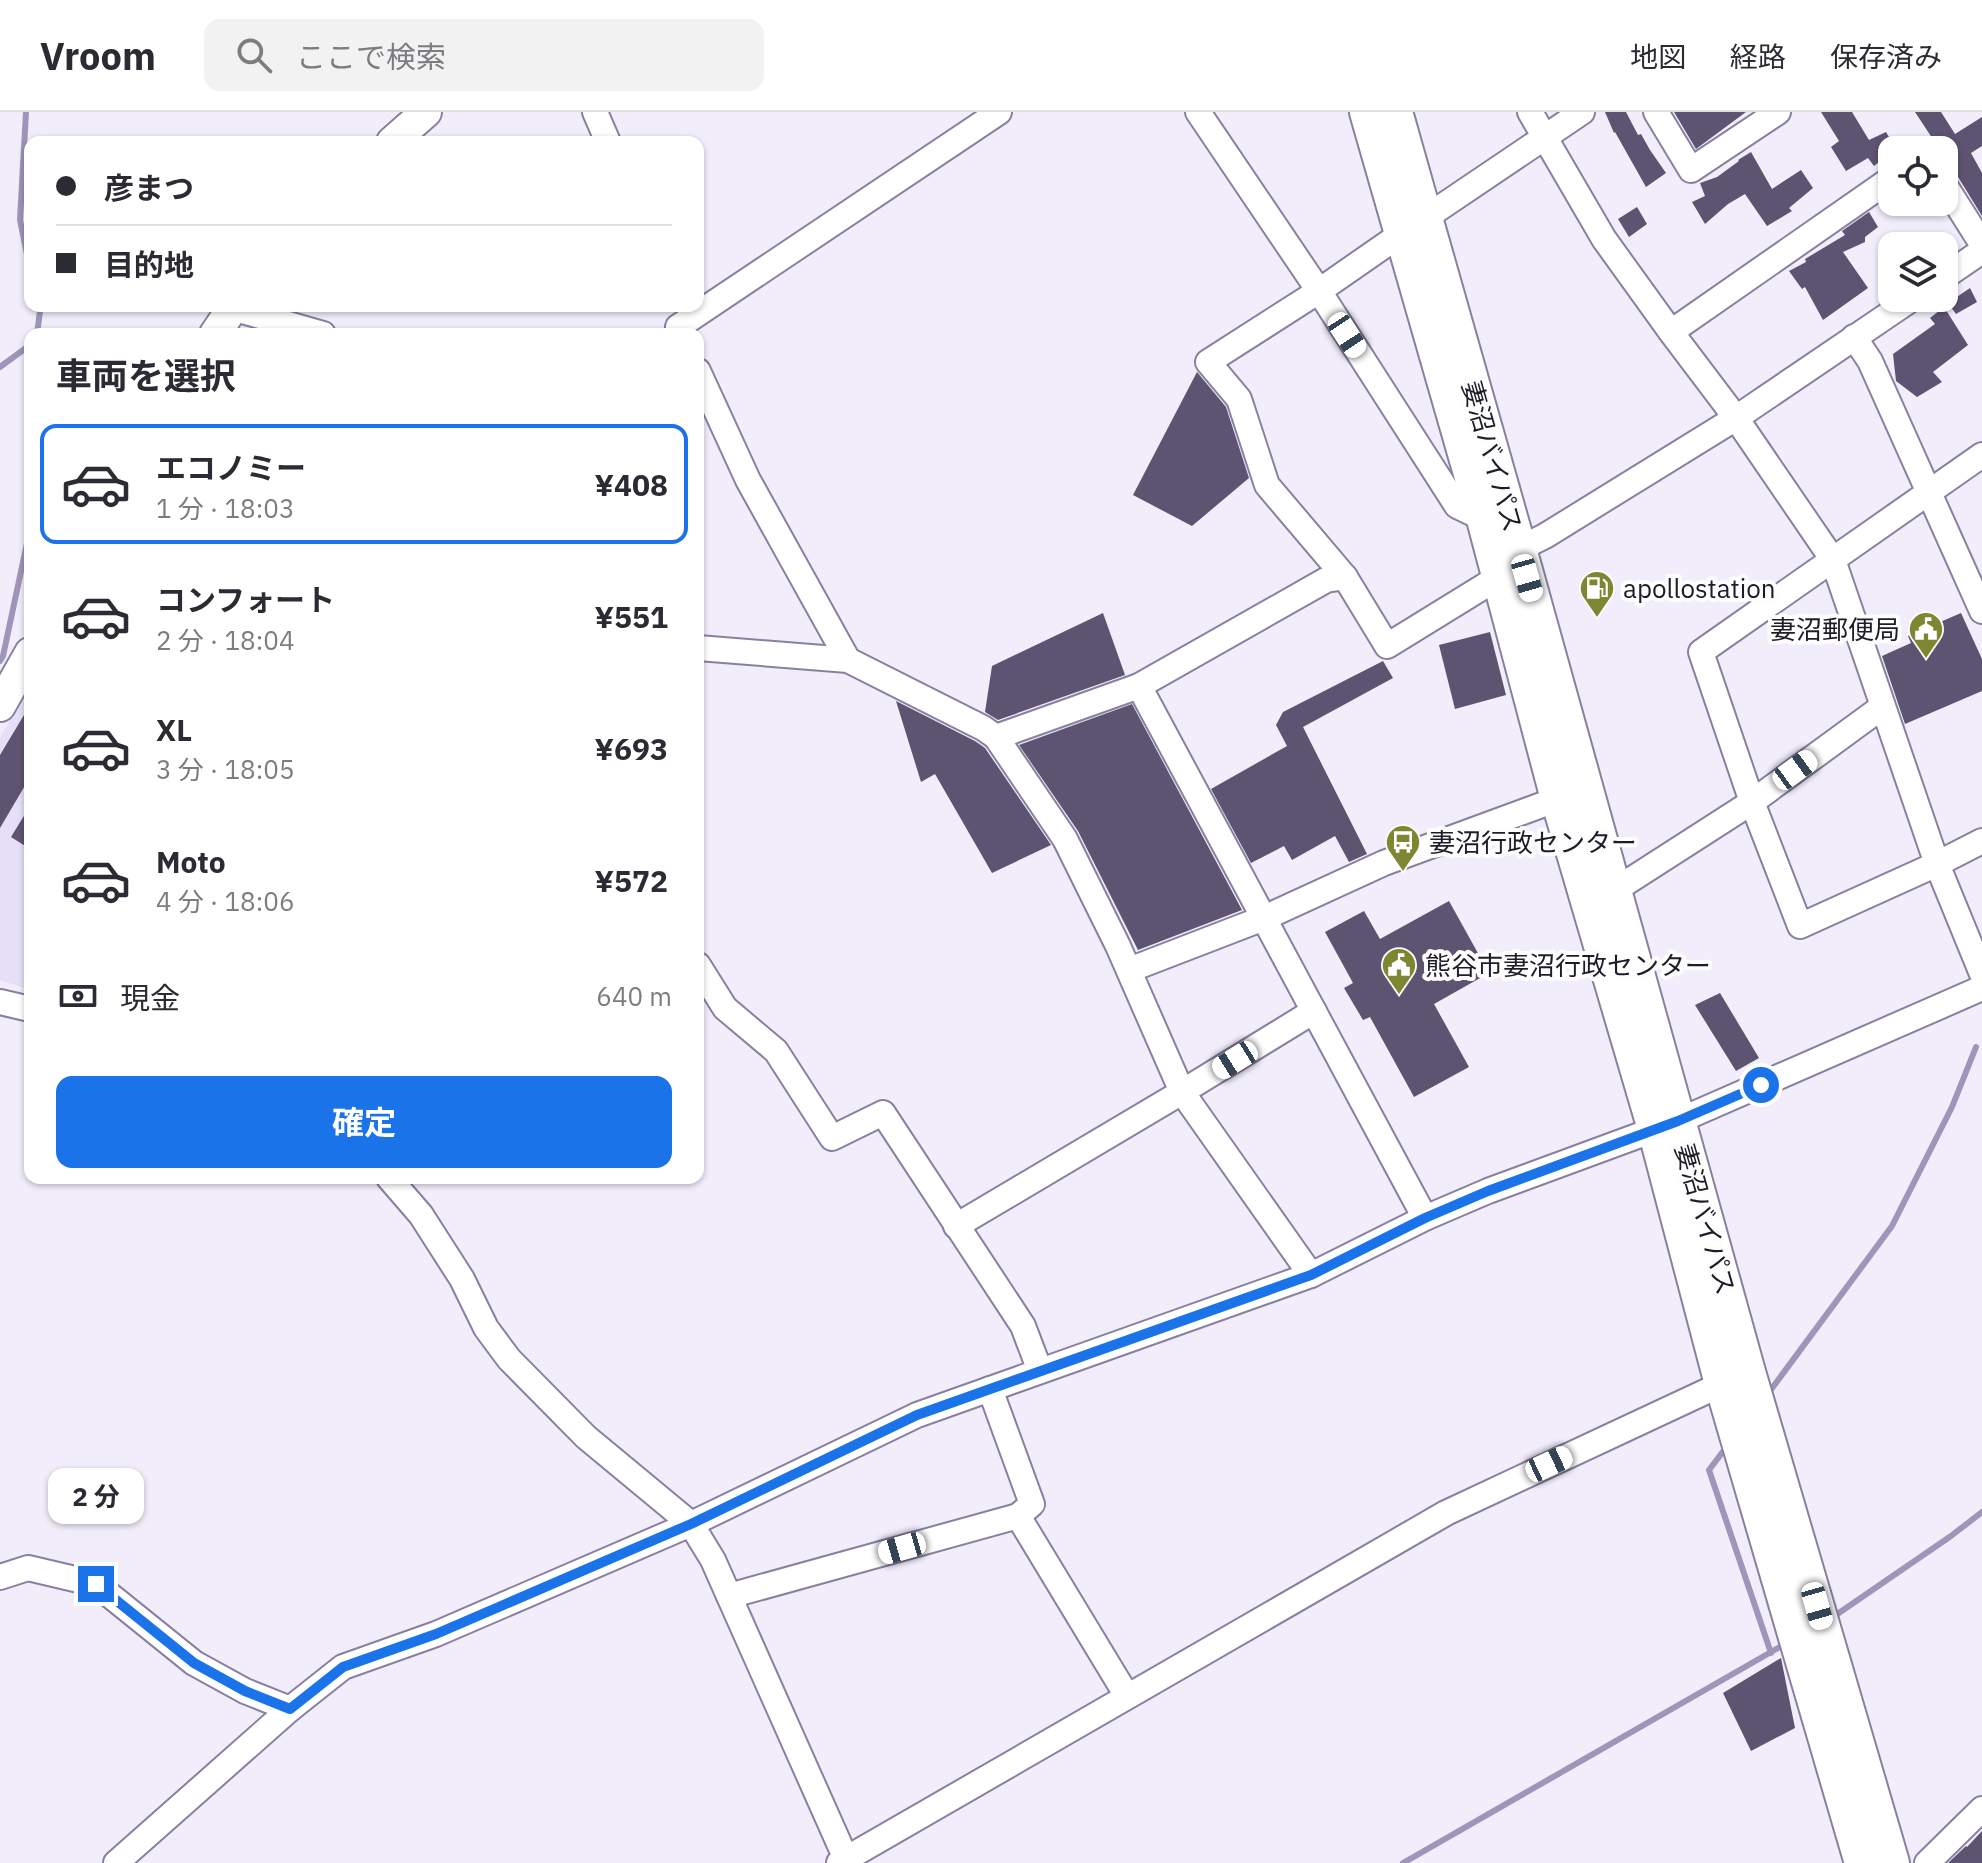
<!DOCTYPE html>
<html lang="ja">
<head>
<meta charset="utf-8">
<style>
  body { margin:0; font-family:"IBM Plex Sans","Noto Sans JP",sans-serif; background:#f2f2f3; color:#2b2b33; height:100vh; display:flex; flex-direction:column; font-size:30px; white-space:nowrap }
  * { box-sizing:border-box; margin:0 }
  p { font-size:26px; color:#7c7c81 }
  .icon { flex:none; width:44px; height:44px; fill:none; stroke:currentColor; stroke-width:2; stroke-linecap:round; stroke-linejoin:round }
  .map { position:relative; flex:1; overflow:hidden }
  .side { position:absolute; left:24px; top:216px; width:680px; height:856px; display:flex; flex-direction:column; background:#fff; border-radius:16px; box-shadow:0 2px 6px #0004 }
  .side>* { flex:none }
  .banner { position:absolute; left:24px; top:24px; width:680px; height:176px; border-radius:16px; box-shadow:0 2px 6px #0004; display:grid; align-content:center; height:176px; padding:0 32px; background:#fff }
  .buttons { position:absolute; left:1878px; top:24px; display:grid; gap:16px }
  .buttons a { display:grid; place-items:center; width:80px; height:80px; border-radius:16px; background:#fff; box-shadow:0 2px 6px #0004; font-size:40px }
  .end { position:absolute; width:36px; height:36px; margin:-18px; border:10px solid #1a73e8; background:#fff; box-shadow:0 0 0 4px #fff }
  .from { border-radius:50% }
  .bubble { position:absolute; height:56px; border-radius:16px; background:#fff; box-shadow:0 2px 6px #0004; font-size:26px; font-weight:700; line-height:56px; text-align:center }
  .car { position:absolute; width:24px; height:48px; margin:-24px -12px; border-radius:10px; box-shadow:0 0 6px 2px #0007; background:linear-gradient(#fff 24%,#345 0 40%,#fff 0 76%,#345 0 86%,#fff 0) }
  .banner b { display:flex; align-items:center; gap:28px; height:76px; font-size:30px }
  .banner b+b { border-top:2px solid #e1e1e2 }
  .banner i { width:20px; height:20px; background:#2b2b33 }
  ul { padding:0; list-style:none }
  li { display:flex; align-items:center; gap:24px; height:120px; margin:0 16px 12px; padding:0 16px; border:4px solid transparent; border-radius:16px }
  li div { flex:1 }
  li b { display:block; font-size:30px }
  li em { font-style:normal; font-weight:700 }
  li.selected { border-color:#1a73e8 }
  li>.icon { width:72px; height:72px; stroke-width:1.5 }
  h2 { padding:0 32px; font-size:36px; line-height:96px }
  .pay { display:flex; align-items:center; gap:20px; height:88px; padding:0 32px; font-size:30px }
  .pay p { margin-inline-start:auto }
  .button { display:flex; gap:16px; margin-top:auto; padding:16px 32px }
  .button a { flex:1; height:92px; border-radius:16px; background:#1a73e8; color:#fff; font-size:32px; font-weight:700; line-height:92px; text-align:center }
  header { display:flex; align-items:center; gap:48px; box-sizing:border-box; height:112px; padding:0 40px; background:#fff; border-bottom:2px solid #e1e1e2 }
  header strong { font-size:38px }
  nav { display:flex; gap:44px; margin-inline-start:auto; font-size:28px }
  .search { width:560px; height:72px; background:#f2f2f3; display:flex; align-items:center; gap:20px; box-sizing:border-box; padding:0 28px; border-radius:16px; color:#7c7c81; font-size:30px }
  .map>svg:first-child { display:block }
  .built { fill:#e6dff8 }
  .lines { fill:none; stroke-linecap:round; stroke-linejoin:round }
  .stream { stroke:#9f95b9; stroke-width:6 }
  .building { fill:#5d5472 }
  .minor-casing { stroke:#8980a0; stroke-width:28 }
  .major-casing { stroke:#8980a0; stroke-width:34 }
  .highway-casing { stroke:#8980a0; stroke-width:38 }
  .minor { stroke:#fff; stroke-width:24 }
  .major { stroke:#fff; stroke-width:30 }
  .highway { stroke:#fff; stroke-width:34 }
  .route { stroke:#1a73e8; stroke-width:10 }
  .labels { text-anchor:middle; dominant-baseline:central; stroke-width:8; stroke-linejoin:round; paint-order:stroke }
  .street-label { font-size:26px; fill:#1f1b28; stroke:#fdfdfd }
  .poi-label { font-size:26px; fill:#1f1b28; stroke:#fdfdfd; text-anchor:start }
</style>
</head>
<body>
<header>
<strong>Vroom</strong>
<div class="search"><svg class="icon" aria-label="search" viewBox="0 0 24 24"><circle cx="10" cy="10" r="6"/><path d="M15 15l6 6"/></svg>ここで検索</div>
<nav><a>地図</a><a>経路</a><a>保存済み</a></nav>
</header>
<div class="map">
<svg width="1982" height="1751" viewBox="0 0 1982 1751">
  <rect width="100%" height="100%" fill="#f1edfb"/>
  <polygon class="built" points="30,573 30,878 0,868 0,626"/>
  <g class="lines">
    <g class="stream">
      <polyline points="26,0 20,108 30,157"/>
      <polyline points="37,222 40,199 38,194"/>
      <polyline points="0,255 30,233"/>
      <polyline points="0,549 3,544 30,417"/>
      <polyline points="1767,1283 1892,1114 1952,995 1976,935"/>
      <polyline points="1728,1333 1709,1358 1771,1541"/>
      <polyline points="1833,1505 1951,1424 1982,1400"/>
      <polyline points="1403,1751 1785,1532"/>
    </g>
  </g>
  <g class="building">
    <polygon points="1605,0 1626,0 1638,23 1641,22 1650,38 1666,61 1646,75 1615,20 1614,21"/>
    <polygon points="1674,0 1746,0 1696,37"/>
    <polygon points="1821,0 1852,0 1869,28 1886,20 1896,37 1892,38 1892,40 1874,54 1868,46 1846,59 1831,35 1839,29"/>
    <polygon points="1915,0 1941,0 1955,22 1982,5 1982,34 1971,41 1982,61 1982,104 1944,42 1944,38 1940,38"/>
    <polygon points="1751,40 1772,77 1801,58 1813,76 1789,96 1792,99 1767,114 1745,82 1728,92 1705,112 1692,90 1705,84 1700,71 1717,65 1739,49 1738,48"/>
    <polygon points="1637,95 1647,112 1629,125 1618,107"/>
    <polygon points="1869,100 1878,115 1865,125 1865,130 1843,140 1868,176 1823,208 1805,175 1802,177 1789,159 1806,150 1805,147 1845,123 1842,119"/>
    <polygon points="1970,176 1977,190 1956,202 1948,191"/>
    <polygon points="1944,195 1968,233 1933,260 1942,270 1917,285 1896,269 1893,242 1935,212 1930,206"/>
    <polygon points="1197,260 1226,295 1249,366 1192,414 1133,383"/>
    <polygon points="1103,501 1125,563 998,608 985,600 992,554"/>
    <polygon points="1961,501 1982,547 1982,579 1905,612 1882,544 1911,531 1908,524"/>
    <polygon points="1490,520 1506,583 1455,597 1439,533"/>
    <polygon points="1383,549 1393,566 1303,615 1367,742 1349,750 1335,724 1292,748 1284,734 1251,751 1211,677 1287,634 1276,613 1283,600"/>
    <polygon points="896,589 975,629 985,636 1051,733 992,761 935,662 921,670"/>
    <polygon points="1132,592 1242,798 1138,838 1078,719 1019,633"/>
    <polygon points="30,593 30,665 0,716 0,643"/>
    <polygon points="30,694 30,737 11,725"/>
    <polygon points="1449,789 1489,861 1434,892 1469,955 1414,985 1370,905 1363,908 1344,876 1353,871 1325,820 1364,799 1380,827"/>
    <polygon points="1720,881 1759,946 1736,959 1695,893"/>
    <polygon points="1781,1546 1795,1616 1751,1639 1723,1581"/>
    <polygon points="1982,1719 1982,1751 1948,1751 1966,1734 1967,1735"/>
  </g>
  <g class="lines">
    <g class="minor-casing">
      <g id="minor">
        <polyline points="595,0 608,30"/>
        <polyline points="1198,0 1319,179 1457,394 1484,407"/>
        <polyline points="1530,0 1604,127 1671,220 1736,306 1833,448 1937,752 1982,862"/>
        <polyline points="1656,0 1691,58 1778,0"/>
        <polyline points="1944,72 1982,132"/>
        <polyline points="1425,106 1582,0"/>
        <polyline points="1401,122 1319,179 1208,250 1239,287 1267,373 1345,465 1387,534 1499,465"/>
        <polyline points="1944,165 1982,139"/>
        <polyline points="232,196 323,222"/>
        <polyline points="678,215 999,0"/>
        <polyline points="1671,220 1892,66"/>
        <polyline points="1854,225 1870,249 1982,499"/>
        <polyline points="698,259 748,368 848,548"/>
        <polyline points="1982,343 1701,540 1752,690 1800,814 1937,752 1982,729"/>
        <polyline points="1519,437 1545,424 1736,306 1913,186"/>
        <polyline points="698,536 848,548 983,616 996,625 1065,727 1118,834 1182,980 1311,1163"/>
        <polyline points="1139,574 1425,1106"/>
        <polyline points="996,625 1139,574 1326,468 1345,465"/>
        <polyline points="1615,778 1752,690 1882,595"/>
        <polyline points="698,853 725,896 776,939 832,1026 883,1001 1023,1214 1040,1259"/>
        <polyline points="1129,858 1264,806 1384,751 1558,687"/>
        <polyline points="0,890 30,897"/>
        <polyline points="389,1066 421,1103 462,1167 486,1216 509,1247 586,1325 691,1412 713,1448 846,1747 850,1751"/>
        <polyline points="956,1114 1182,980 1314,899"/>
        <polyline points="1018,1404 1127,1584"/>
        <polyline points="0,1465 28,1456 96,1472 194,1551 245,1579 290,1597"/>
        <polyline points="729,1484 1018,1404 1032,1392 990,1277"/>
        <polyline points="116,1751 290,1597 343,1555 436,1522 691,1412 917,1303 1311,1163 1425,1106 1488,1079 1678,1009 1982,876"/>
        <polyline points="839,1751 1446,1401 1737,1265"/>
        <polyline points="1927,1751 1982,1697"/>
      </g>
    </g>
    <g class="major-casing">
      <g id="major">
        <polyline points="392,30 426,0"/>
        <polyline points="215,222 234,194"/>
        <polyline points="0,594 30,541"/>
      </g>
    </g>
    <g class="highway-casing">
      <g id="highway">
        <polyline points="1367,0 1484,407 1558,687 1655,1017 1722,1272 1862,1751"/>
        <polyline points="1395,0 1519,437 1748,1260 1892,1751"/>
      </g>
    </g>
    <use href="#minor" class="minor"/>
    <use href="#major" class="major"/>
    <use href="#highway" class="highway"/>
  </g>
  <g class="lines">
    <polyline class="route" points="96,1472 194,1551 245,1579 290,1597 343,1555 436,1522 691,1412 917,1303 1311,1163 1425,1106 1488,1079 1678,1009 1761,973"/>
  </g>
  <defs>
    <g id="fuel-pin" transform="scale(1.8)"><path d="M0 17L-7.5 6A9.5 9.5 0 1 1 7.5 6Z" fill="#7f8632" stroke="#fdfdfd"/><path d="M-5.5-6h7V0h2V4h1.3V-2.5L3-4.5l.8-.8L6-3V5H2.5V1h-1V6h-7ZM-4.2-4.7v3.2H.2V-4.7Z" fill="#fff"/></g>
    <g id="civic-pin" transform="scale(1.8)"><path d="M0 17L-7.5 6A9.5 9.5 0 1 1 7.5 6Z" fill="#7f8632" stroke="#fdfdfd"/><path d="M-.6-6.5H3V-4.5H.6V-3L4-1V1h2V6H-6V1h2V-1L-.6-3ZM-1.2 2.5V6h2.4V2.5Z" fill="#fff"/></g>
    <g id="bus-pin" transform="scale(1.8)"><path d="M0 17L-7.5 6A9.5 9.5 0 1 1 7.5 6Z" fill="#7f8632" stroke="#fdfdfd"/><path d="M-5-6H5V4H4V6H2V4H-2V6H-4V4H-5ZM-3.5-4V0h7V-4ZM-3.5 1.2v1.5H-2V1.2ZM2 1.2v1.5H3.5V1.2Z" fill="#fff"/></g>
  </defs>
  <g fill-rule="evenodd">
    <use href="#fuel-pin" x="1597" y="476"/>
    <use href="#civic-pin" x="1926" y="517"/>
    <use href="#bus-pin" x="1403" y="730"/>
    <use href="#civic-pin" x="1399" y="853"/>
  </g>
  <g class="labels">
    <g class="street-label">
      <text transform="translate(1493 344) rotate(74)">妻沼バイパス</text>
      <text transform="translate(1706 1107) rotate(74)">妻沼バイパス</text>
    </g>
    <g class="poi-label">
      <text x="1623" y="476">apollostation</text>
      <text x="1900" y="517" text-anchor="end">妻沼郵便局</text>
      <text x="1429" y="730">妻沼行政センター</text>
      <text x="1425" y="853">熊谷市妻沼行政センター</text>
    </g>
  </g>
</svg>
<div class="buttons">
<a><svg class="icon" aria-label="locate" viewBox="0 0 24 24"><circle cx="12" cy="12" r="6"/><path d="M12 2v4M12 18v4M2 12h4M18 12h4"/></svg></a>
<a><svg class="icon" aria-label="layers" viewBox="0 0 24 24"><path d="M12 4l9 5-9 5-9-5zM3 14l9 5 9-5"/></svg></a>
</div>
<i class="end from" style="left:1761px;top:973px"></i>
<i class="end" style="left:96px;top:1472px"></i>
<div class="bubble" style="left:48px;top:1356px;width:96px">2 分</div>
<i class="car" style="left:1347px;top:223px;rotate:147deg"></i>
<i class="car" style="left:1527px;top:466px;rotate:164deg"></i>
<i class="car" style="left:1795px;top:658px;rotate:54deg"></i>
<i class="car" style="left:1235px;top:948px;rotate:238deg"></i>
<i class="car" style="left:1549px;top:1352px;rotate:65deg"></i>
<i class="car" style="left:902px;top:1436px;rotate:254deg"></i>
<i class="car" style="left:1817px;top:1494px;rotate:164deg"></i>
<div class="banner">
<b><i class="from"></i>彦まつ</b>
<b><i></i>目的地</b>
</div>
<section class="side">
<h2>車両を選択</h2>
<ul>
<li class="selected"><svg class="icon" aria-label="car" viewBox="0 0 24 24"><path d="M5 17H2v-5l4-1 3-4h7l3 4 3 1v5h-3M9 17h6M6 11h13"/><circle cx="7" cy="17" r="2"/><circle cx="17" cy="17" r="2"/></svg><div><b>エコノミー</b><p>1 分 · 18:03</p></div><em>¥408</em></li>
<li><svg class="icon" aria-label="car" viewBox="0 0 24 24"><path d="M5 17H2v-5l4-1 3-4h7l3 4 3 1v5h-3M9 17h6M6 11h13"/><circle cx="7" cy="17" r="2"/><circle cx="17" cy="17" r="2"/></svg><div><b>コンフォート</b><p>2 分 · 18:04</p></div><em>¥551</em></li>
<li><svg class="icon" aria-label="car" viewBox="0 0 24 24"><path d="M5 17H2v-5l4-1 3-4h7l3 4 3 1v5h-3M9 17h6M6 11h13"/><circle cx="7" cy="17" r="2"/><circle cx="17" cy="17" r="2"/></svg><div><b>XL</b><p>3 分 · 18:05</p></div><em>¥693</em></li>
<li><svg class="icon" aria-label="car" viewBox="0 0 24 24"><path d="M5 17H2v-5l4-1 3-4h7l3 4 3 1v5h-3M9 17h6M6 11h13"/><circle cx="7" cy="17" r="2"/><circle cx="17" cy="17" r="2"/></svg><div><b>Moto</b><p>4 分 · 18:06</p></div><em>¥572</em></li>
</ul>
<div class="pay"><svg class="icon" aria-label="cash" viewBox="0 0 24 24"><path d="M3 7h18v10H3z"/><circle cx="12" cy="12" r="2"/></svg>現金<p>640 m</p></div>
<div class="button"><a>確定</a></div>
</section>
</div>
</body>
</html>
